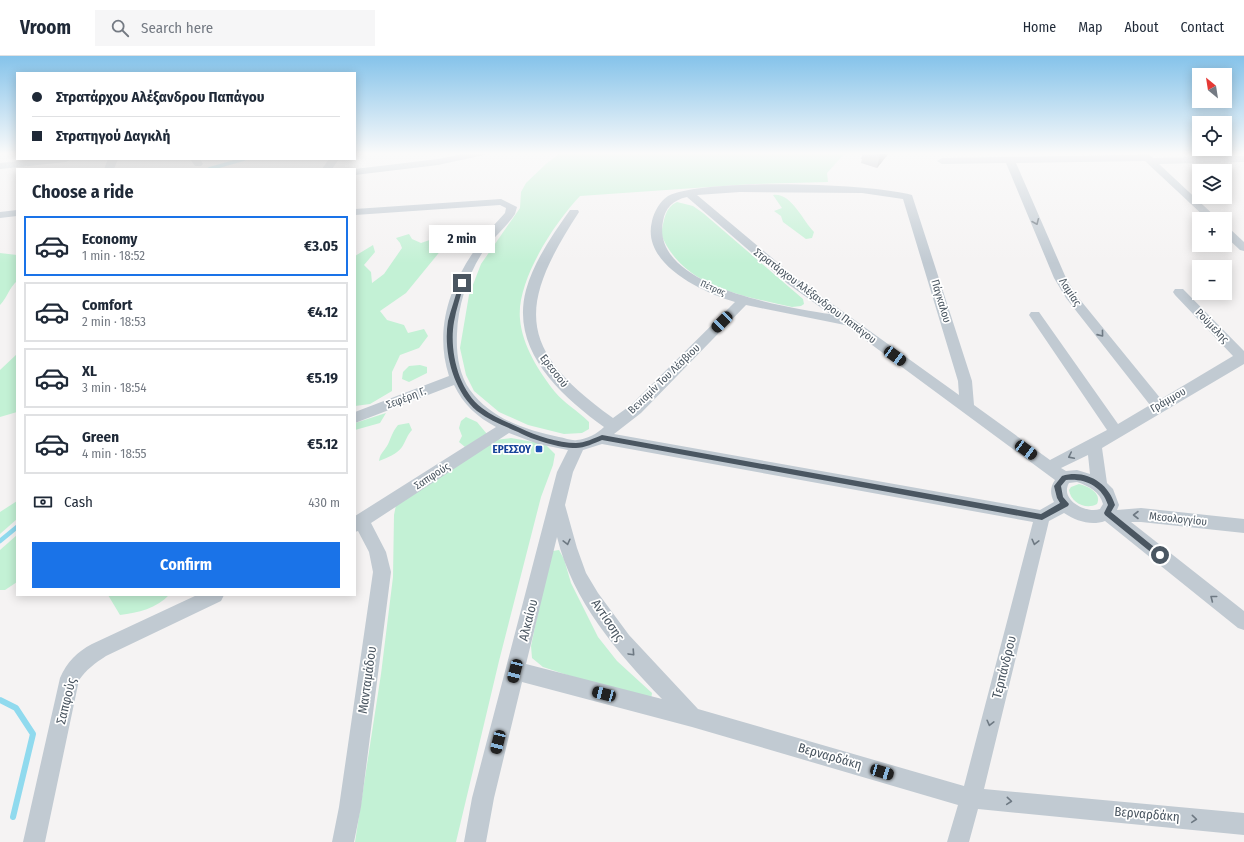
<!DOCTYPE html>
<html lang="en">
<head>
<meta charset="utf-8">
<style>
  body { margin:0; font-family:"Fira Sans Condensed",sans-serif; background:#f6f6f7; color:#1f2937; height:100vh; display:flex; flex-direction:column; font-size:15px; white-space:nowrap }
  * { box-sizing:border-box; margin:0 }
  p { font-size:13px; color:#747a83 }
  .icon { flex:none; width:22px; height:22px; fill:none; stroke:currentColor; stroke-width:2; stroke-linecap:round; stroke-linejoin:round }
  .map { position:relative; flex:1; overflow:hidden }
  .side { position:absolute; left:16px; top:112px; width:340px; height:428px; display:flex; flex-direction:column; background:#fff; border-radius:0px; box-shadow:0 2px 10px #0003 }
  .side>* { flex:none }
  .top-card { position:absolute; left:16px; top:16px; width:340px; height:88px; border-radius:0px; box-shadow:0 2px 10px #0003; display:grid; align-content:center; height:88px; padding:0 16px; background:#fff }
  .needle { width:26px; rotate:330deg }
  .tools { position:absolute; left:1192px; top:12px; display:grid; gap:8px }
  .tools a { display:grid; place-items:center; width:40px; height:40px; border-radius:0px; background:#fff; box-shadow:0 2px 10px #0003; font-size:20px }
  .end { position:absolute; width:18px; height:18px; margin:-9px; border:5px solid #4a5661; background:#fff; box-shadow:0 0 0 2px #fff }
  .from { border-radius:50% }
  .bubble { position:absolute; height:28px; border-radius:0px; background:#fff; box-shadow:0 2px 10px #0003; font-size:13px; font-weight:700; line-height:28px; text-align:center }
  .car { position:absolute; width:12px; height:24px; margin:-12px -6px; border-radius:5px; box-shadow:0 0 3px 1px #0007; background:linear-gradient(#222 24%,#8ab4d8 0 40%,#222 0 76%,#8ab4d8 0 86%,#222 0) }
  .top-card b { display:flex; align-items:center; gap:14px; height:38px; font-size:15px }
  .top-card b+b { border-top:1px solid #e0e1e3 }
  .top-card i { width:10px; height:10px; background:#1f2937 }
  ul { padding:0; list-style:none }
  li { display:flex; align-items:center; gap:12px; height:60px; margin:0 8px 6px; padding:0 8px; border:2px solid #e0e1e3; border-radius:0px }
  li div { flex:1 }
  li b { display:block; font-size:15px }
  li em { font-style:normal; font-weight:700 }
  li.active { border-color:#1a73e8 }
  li>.icon { width:36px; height:36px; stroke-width:1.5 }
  h2 { padding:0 16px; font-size:18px; line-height:48px }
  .pay { display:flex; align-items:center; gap:10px; height:44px; padding:0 16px; font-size:15px }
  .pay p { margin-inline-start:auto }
  .primary-button { display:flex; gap:8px; margin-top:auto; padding:8px 16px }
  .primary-button a { flex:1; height:46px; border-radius:0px; background:#1a73e8; color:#fff; font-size:16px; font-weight:700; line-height:46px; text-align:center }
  header { display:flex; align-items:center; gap:24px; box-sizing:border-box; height:56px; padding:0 20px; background:#fff; border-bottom:1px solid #e0e1e3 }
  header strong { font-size:19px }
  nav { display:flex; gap:22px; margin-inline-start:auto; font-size:14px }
  .search { width:280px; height:36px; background:#f6f6f7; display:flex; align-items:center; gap:10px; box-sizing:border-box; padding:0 14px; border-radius:0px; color:#747a83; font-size:15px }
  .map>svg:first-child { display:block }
  .green { fill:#c3f1d5 }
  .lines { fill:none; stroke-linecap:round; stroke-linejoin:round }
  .stream-far2 { stroke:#90daee; stroke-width:3.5 }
  .stream-far1 { stroke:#90daee; stroke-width:4.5 }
  .stream { stroke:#90daee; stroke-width:6 }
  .minor { fill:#c1cad2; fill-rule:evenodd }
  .wall { fill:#b0b2b7 }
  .shaded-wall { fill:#909195 }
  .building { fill:#cdcfd5; stroke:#909195 }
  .oneway { stroke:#6e7983 }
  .route { fill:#4a5661 }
  .transit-dot { fill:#1a4fb4; stroke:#fff; stroke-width:1.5 }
  .labels { text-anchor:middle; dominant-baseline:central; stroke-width:3.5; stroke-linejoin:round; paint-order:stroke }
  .far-street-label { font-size:9px; fill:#4a5661; stroke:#fff }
  .street-label { font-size:11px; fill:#4a5661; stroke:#fff }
  .transit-label { font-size:11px; font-weight:bold; fill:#164399; stroke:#fff; text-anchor:end }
  .near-street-label { font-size:13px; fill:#4a5661; stroke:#fff }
</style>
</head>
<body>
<header>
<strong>Vroom</strong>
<div class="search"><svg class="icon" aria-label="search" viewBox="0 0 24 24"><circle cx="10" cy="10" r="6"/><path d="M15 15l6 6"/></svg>Search here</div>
<nav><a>Home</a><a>Map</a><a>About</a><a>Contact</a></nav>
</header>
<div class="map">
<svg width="1244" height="786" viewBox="0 0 1244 786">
  <rect width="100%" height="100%" fill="#f5f3f3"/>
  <g class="green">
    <path d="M560,97H845L827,117L828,126L752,128L580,140C555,166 516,225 520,263C522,289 539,316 555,336C564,347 578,355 589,366V373L582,377L564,378L528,369L499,356L474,335L466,319L460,292L469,239L481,208L520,152L521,136L526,127L546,108Z"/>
    <path d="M773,139C791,136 803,165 814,176L812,182L806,183L783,166L781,160L774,155L782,152Z"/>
    <path d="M677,146L693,150L703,157L803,243L804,248L801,250L792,251C743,240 682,231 661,178C664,166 664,152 677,146Z"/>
    <polygon points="409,178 412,183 421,187 444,179 451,182 406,237 380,255 387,264 404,269 408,277 424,273 428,280 419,292 400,299 392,316 392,335 370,348 355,350 355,200 373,189 375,196 364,209 371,216 372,227 384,218 402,192 400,187 396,182"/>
    <path d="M0,197L17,199V225C9,232 7,242 0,249Z"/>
    <polygon points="17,298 17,356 0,361 0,314"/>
    <polygon points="420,309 427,311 427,317 409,326 402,323 403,316 409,310"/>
    <polygon points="386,357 380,367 355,374 355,367"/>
    <polygon points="466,361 477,366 487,378 465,391 459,386 462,380 459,372 461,365"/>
    <path d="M409,367L412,374C407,379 406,385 402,391C397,398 387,402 379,405C380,396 386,394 389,386C392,379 393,375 398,369Z"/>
    <polygon points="511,382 545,388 555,398 553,409 541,441 499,605 456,786 355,786 381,618 393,521 394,459 396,449 495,384"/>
    <path d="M1079,428C1088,430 1102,437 1097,448C1086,454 1071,447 1069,434L1071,431Z"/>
    <polygon points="17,445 17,463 0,478 0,456"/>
    <polygon points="17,479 17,526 5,534 0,534 0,494"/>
    <polygon points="559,494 564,503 571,527 598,581 617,605 652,637 651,644 637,642 543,611 532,602 531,590 549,503 553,495"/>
    <path d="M108,539H169C157,552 138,557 120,559Z"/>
  </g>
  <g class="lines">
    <polyline class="stream-far2" points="209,113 244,103"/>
    <polyline class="stream-far1" points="0,485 17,471"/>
    <polyline class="stream" points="0,644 16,652 33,678 13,761"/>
    <g class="minor">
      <polygon points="469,97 486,97 484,99 438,109 355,119 355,113 438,103"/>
      <path d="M1137,97H1147L1153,102L1244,100V106L1159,108L1218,163H1207L1145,105L1016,107L1066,222L1077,240L1161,343L1233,300L1175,239L1173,236L1175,233H1183L1244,295V308L1102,392L1107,427L1113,433L1119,449L1117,454L1141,452L1244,463V477L1141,466H1131L1244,555V574L1238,572L1105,465C1091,470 1076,465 1064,457L1049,465L984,733L1244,757V779L978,753L969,786H947L958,749L692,671L522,626L494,742L486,786H464L472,742L557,416L568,394L538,388L509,377L371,467L386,496L391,516L361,751L354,786H332L339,751L373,516L369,496L358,475L355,476V460L496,371C477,361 463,348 454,329L355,367V356L449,320C429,258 464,200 505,157L506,152L500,149L355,159V153L501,143L517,151L515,158C507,170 496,179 487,190C469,214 458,248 457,278C456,297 459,319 470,334C491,363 526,374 559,381C565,382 572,385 577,384C587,383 597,378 604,371C560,339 510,294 526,234C534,205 553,178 570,154H578L579,156C517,251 517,293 613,362L631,349L735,246C702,236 641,208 652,165C654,156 660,145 668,140C705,122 870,127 912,139L972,325L974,349L1050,404L1107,374L1031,262L1029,259L1031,256H1039L1118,368L1150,349L1066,242L1054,222L1006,107L942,108L937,105L942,102L1139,99ZM740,136L862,137L903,143L958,325L959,339L796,222L697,139ZM687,141L788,228L830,258C786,251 650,231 663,165C665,152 673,144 687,141ZM746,249L845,269L1055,424C1050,431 1050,438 1054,446L1040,454L614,378L641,357ZM602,388L1033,466L964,730L698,653L629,579L598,537L586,517L577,492L565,449L573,416L583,394ZM1088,399L1090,418L1077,414L1066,415L1061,412ZM1077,426C1089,430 1100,436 1103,448L1100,453C1087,458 1059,444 1069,427ZM557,481C573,546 617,596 662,643L526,608Z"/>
      <polygon points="38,103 71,103 66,106 0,113 0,107"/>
      <polygon points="108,103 118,103 114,113 104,113"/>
      <polygon points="190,103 200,103 203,108 201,110 195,110"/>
      <polygon points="329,103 339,103 332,113 322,113"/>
      <polygon points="17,154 17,160 0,162 0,156"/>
      <polygon points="1225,171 1229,172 1244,186 1244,195 1240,194 1225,180"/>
      <path d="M197,539H224L221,545L106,600C95,607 86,614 79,624L45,786H23L60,622C67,606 77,596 92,588Z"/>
    </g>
  </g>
  <polygon class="wall" points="863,97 889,97 877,112 861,107 862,103 861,103"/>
  <polygon class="shaded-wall" points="882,97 889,97 877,112 880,99"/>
  <polygon class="building" points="873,97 882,97 880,99"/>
  <defs><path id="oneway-chevron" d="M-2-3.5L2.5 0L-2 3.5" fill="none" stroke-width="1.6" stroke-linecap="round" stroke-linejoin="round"/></defs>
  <g class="oneway">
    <use href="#oneway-chevron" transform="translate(1036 166) rotate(67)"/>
    <use href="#oneway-chevron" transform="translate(1101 278) rotate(51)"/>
    <use href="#oneway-chevron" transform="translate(1071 400) rotate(154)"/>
    <use href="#oneway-chevron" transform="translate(1136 459) rotate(-180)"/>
    <use href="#oneway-chevron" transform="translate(567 486) rotate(76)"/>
    <use href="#oneway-chevron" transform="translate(1035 486) rotate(104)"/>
    <use href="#oneway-chevron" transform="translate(1213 542) rotate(-142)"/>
    <use href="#oneway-chevron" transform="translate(632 597) rotate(47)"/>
    <use href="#oneway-chevron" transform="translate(990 667) rotate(104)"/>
    <use href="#oneway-chevron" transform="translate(1009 745) rotate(5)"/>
    <use href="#oneway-chevron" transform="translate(1194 763) rotate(5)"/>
  </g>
  <linearGradient id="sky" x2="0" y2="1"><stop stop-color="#85c3ea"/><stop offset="0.47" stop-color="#fafafa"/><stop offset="1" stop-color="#fafafa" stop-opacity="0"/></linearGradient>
  <rect width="1244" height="207" fill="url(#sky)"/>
  <path class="route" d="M462,226L464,227C461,240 456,253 454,266C449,294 458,334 482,352C494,361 507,366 520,372C537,380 558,387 576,387C584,387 595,382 602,379L1041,458L1060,447L1057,442L1054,430L1062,420C1085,413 1108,426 1115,449L1111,456L1164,499L1160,503L1158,502L1105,459L1104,457L1108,449C1102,430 1085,422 1066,424L1061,430L1063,441L1069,448L1068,450L1042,464L602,384C595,387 584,392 576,392C559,392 533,384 518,376C504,370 489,364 477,355C453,335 443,295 448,265C451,253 456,240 459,227Z"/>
  <rect class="transit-dot" x="535" y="389" width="8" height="8" rx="2"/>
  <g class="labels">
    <g class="far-street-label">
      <text transform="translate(713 232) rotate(23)">Πέτρας</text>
    </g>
    <g class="street-label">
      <text transform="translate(1070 236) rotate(57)">Λαμίας</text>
      <text transform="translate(815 240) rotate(37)">Στρατάρχου Αλέξανδρου Παπάγου</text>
      <text transform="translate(941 245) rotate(73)">Πάγκαλου</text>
      <text transform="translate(1212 270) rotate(46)">Ρούμελης</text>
      <text transform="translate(554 315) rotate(52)">Ερεσσού</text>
      <text transform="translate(664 323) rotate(-44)">Βενιαμίν Του Λέσβιου</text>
      <text transform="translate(406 342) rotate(-21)">Σεφέρη Γ.</text>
      <text transform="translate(1168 344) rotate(-30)">Γράμμου</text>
      <text transform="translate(432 420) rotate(-33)">Σαπφούς</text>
      <text transform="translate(1178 463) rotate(6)">Μεσολογγίου</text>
    </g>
    <g class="transit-label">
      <text x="531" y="393">ΕΡΕΣΣΟΥ</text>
    </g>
    <g class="near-street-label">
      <text transform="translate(528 564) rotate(-76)">Αλκαίου</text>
      <text transform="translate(608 564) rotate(56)">Αντίσσης</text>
      <text transform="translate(1004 611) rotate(-76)">Τερπάνδρου</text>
      <text transform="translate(367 624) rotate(-82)">Μανταμάδου</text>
      <text transform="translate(66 645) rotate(-76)">Σαπφούς</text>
      <text transform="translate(830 700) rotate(16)">Βερναρδάκη</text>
      <text transform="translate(1147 758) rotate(5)">Βερναρδάκη</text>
    </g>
  </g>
</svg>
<div class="tools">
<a><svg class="needle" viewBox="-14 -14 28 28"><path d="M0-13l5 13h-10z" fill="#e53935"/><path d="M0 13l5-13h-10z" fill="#747a83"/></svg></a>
<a><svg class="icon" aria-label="locate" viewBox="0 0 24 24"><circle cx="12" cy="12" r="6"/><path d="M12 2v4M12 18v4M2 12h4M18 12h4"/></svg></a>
<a><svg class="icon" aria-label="layers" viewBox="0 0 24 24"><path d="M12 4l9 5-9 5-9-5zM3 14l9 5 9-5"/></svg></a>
<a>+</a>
<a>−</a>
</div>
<i class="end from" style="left:1160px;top:499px"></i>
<i class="end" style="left:462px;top:227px"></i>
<div class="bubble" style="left:429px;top:169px;width:66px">2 min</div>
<i class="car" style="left:722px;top:266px;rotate:225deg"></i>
<i class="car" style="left:895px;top:300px;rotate:126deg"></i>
<i class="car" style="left:1026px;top:394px;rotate:126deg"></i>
<i class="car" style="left:515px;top:615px;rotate:194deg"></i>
<i class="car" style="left:604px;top:638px;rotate:285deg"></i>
<i class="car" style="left:498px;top:686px;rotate:194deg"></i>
<i class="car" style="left:882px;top:716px;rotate:107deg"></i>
<div class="top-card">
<b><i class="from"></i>Στρατάρχου Αλέξανδρου Παπάγου</b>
<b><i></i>Στρατηγού Δαγκλή</b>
</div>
<section class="side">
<h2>Choose a ride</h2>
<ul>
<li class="active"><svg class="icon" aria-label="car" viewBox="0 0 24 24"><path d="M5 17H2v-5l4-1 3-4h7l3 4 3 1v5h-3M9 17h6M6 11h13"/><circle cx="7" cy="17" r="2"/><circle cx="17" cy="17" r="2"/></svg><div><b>Economy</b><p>1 min · 18:52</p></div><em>€3.05</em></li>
<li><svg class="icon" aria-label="car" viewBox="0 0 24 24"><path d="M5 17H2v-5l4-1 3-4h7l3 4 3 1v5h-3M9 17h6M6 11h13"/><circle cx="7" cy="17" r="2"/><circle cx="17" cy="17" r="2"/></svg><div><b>Comfort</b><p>2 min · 18:53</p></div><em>€4.12</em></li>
<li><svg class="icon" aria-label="car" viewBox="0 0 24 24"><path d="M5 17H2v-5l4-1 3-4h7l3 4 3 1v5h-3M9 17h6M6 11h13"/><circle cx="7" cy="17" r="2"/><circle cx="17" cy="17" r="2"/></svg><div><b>XL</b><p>3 min · 18:54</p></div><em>€5.19</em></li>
<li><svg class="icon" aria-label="car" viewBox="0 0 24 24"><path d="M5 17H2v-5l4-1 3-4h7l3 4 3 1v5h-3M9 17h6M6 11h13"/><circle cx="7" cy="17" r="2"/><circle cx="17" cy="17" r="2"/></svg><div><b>Green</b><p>4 min · 18:55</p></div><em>€5.12</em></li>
</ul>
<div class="pay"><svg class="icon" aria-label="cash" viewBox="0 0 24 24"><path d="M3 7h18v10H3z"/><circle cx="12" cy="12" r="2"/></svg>Cash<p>430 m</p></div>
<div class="primary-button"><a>Confirm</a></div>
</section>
</div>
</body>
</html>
